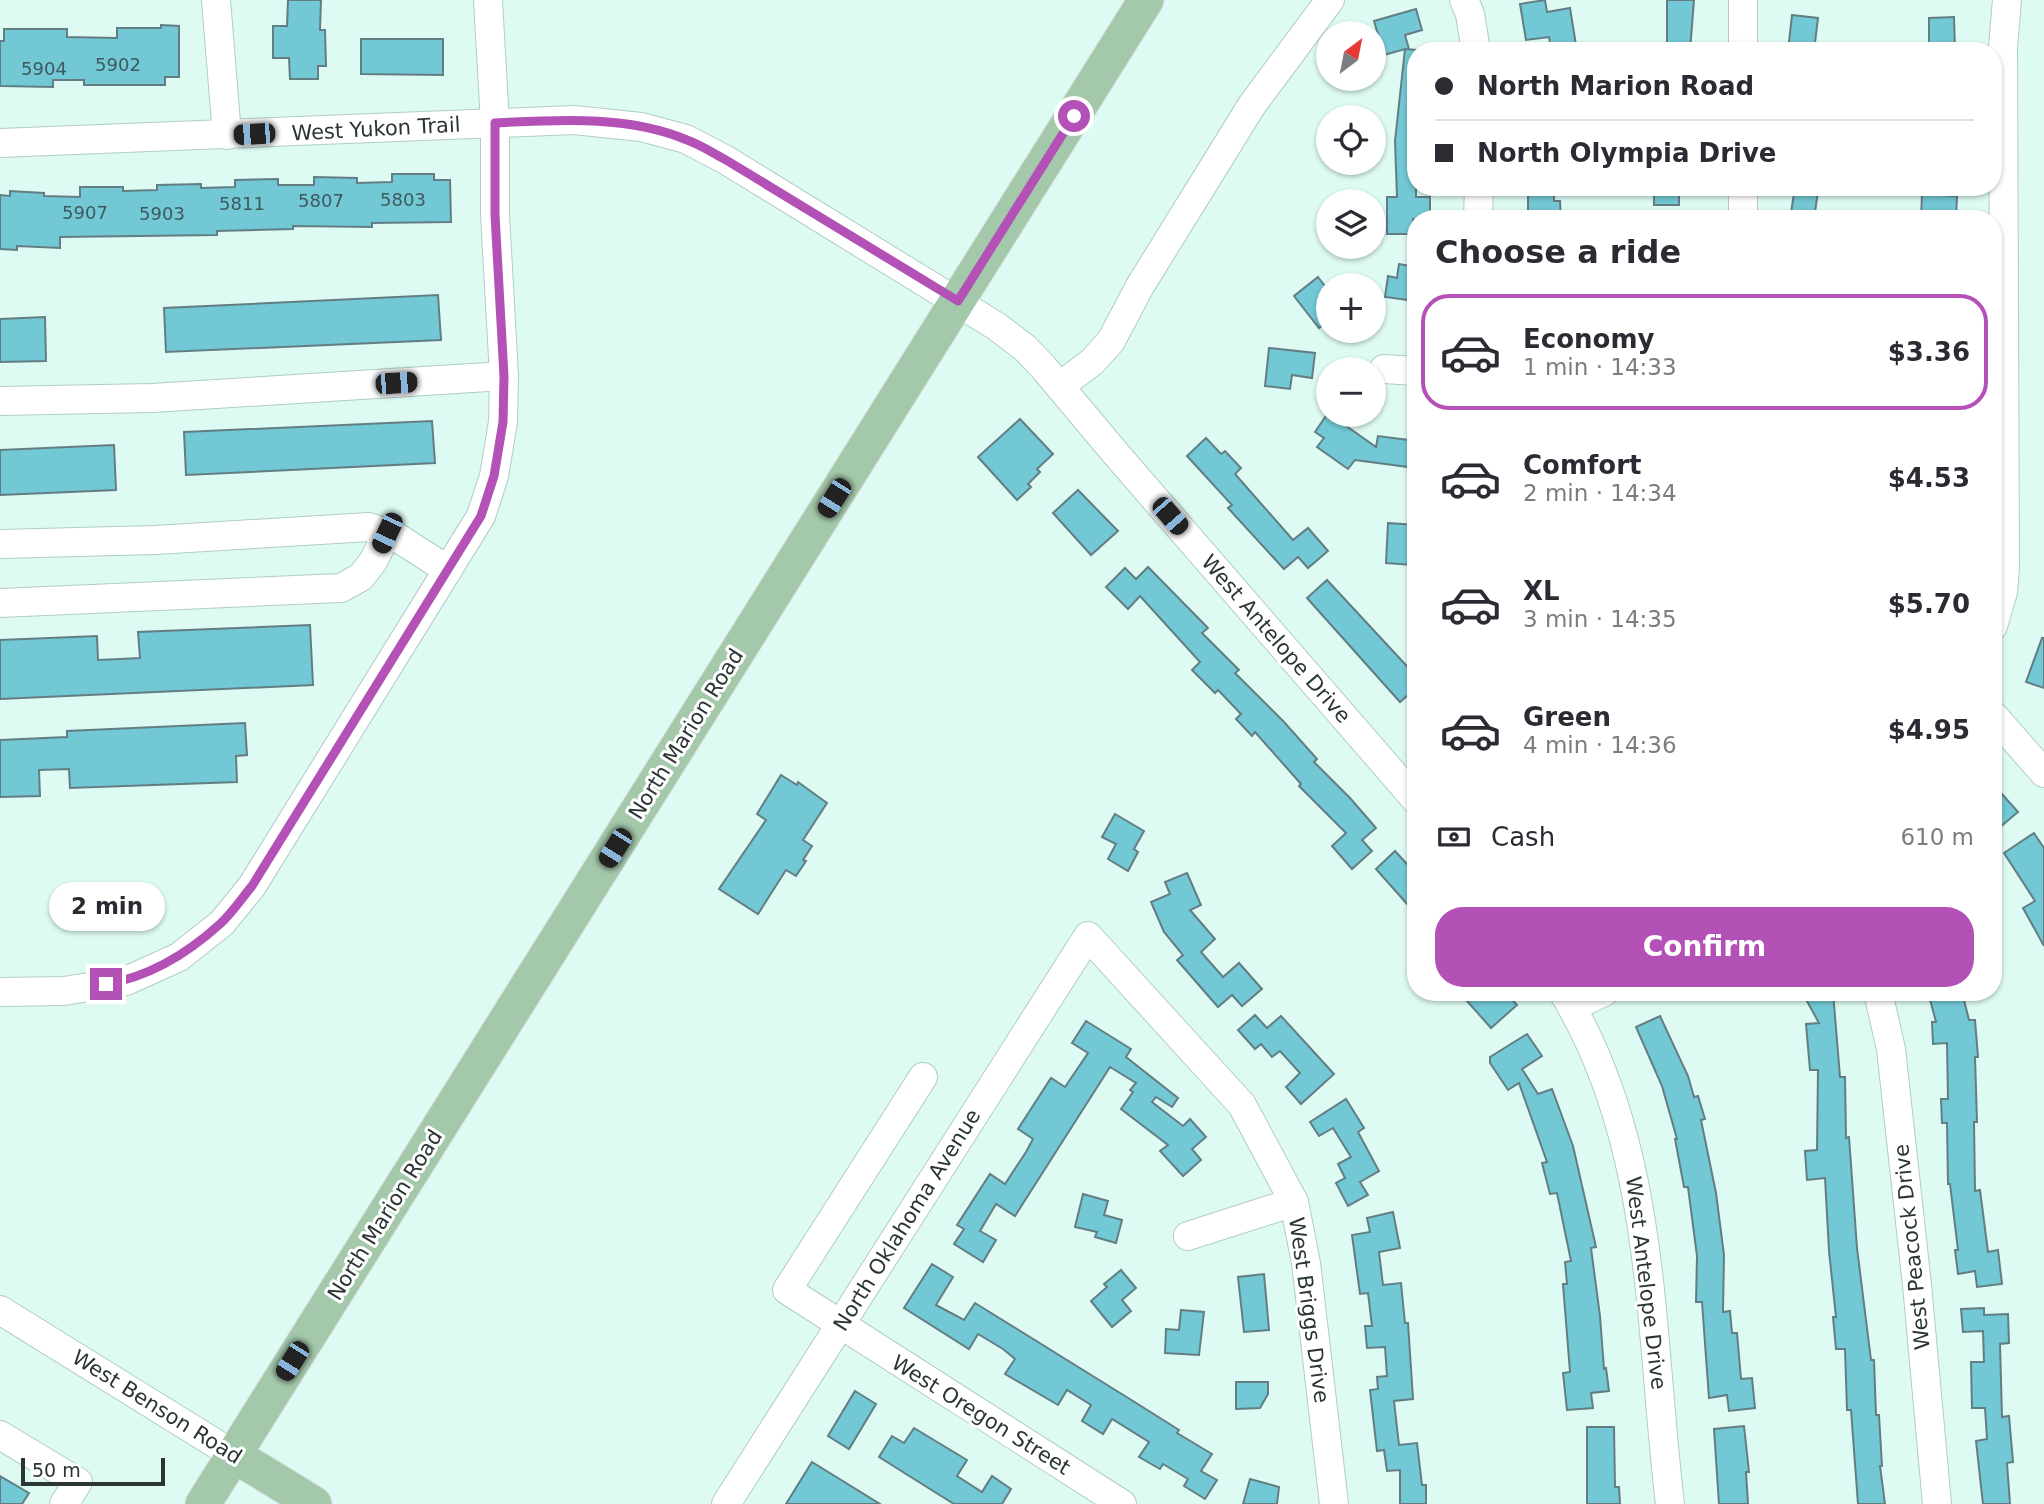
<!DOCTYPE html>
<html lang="en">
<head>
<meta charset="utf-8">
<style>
  body { margin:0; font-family:"DejaVu Sans",sans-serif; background:#f2f2f3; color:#2b2b33; height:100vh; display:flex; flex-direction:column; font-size:26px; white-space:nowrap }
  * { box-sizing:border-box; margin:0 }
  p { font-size:23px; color:#7c7c81 }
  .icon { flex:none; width:38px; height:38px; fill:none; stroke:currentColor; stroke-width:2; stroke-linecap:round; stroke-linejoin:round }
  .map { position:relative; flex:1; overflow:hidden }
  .details { position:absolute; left:1407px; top:210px; width:595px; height:791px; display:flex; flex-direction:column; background:#fff; border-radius:28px; box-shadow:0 2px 5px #0004 }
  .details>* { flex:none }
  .hud { position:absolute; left:1407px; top:42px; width:595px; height:154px; border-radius:28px; box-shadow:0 2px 5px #0004; display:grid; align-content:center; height:154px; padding:0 28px; background:#fff }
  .needle { width:46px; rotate:32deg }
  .fabs { position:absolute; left:1316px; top:21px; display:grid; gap:14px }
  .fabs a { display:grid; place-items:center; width:70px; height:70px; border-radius:50%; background:#fff; box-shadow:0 2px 5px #0004; font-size:35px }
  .scale { position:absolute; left:21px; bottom:18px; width:144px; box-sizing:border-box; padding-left:7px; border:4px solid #2b3634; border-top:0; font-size:19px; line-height:24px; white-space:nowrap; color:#2b3634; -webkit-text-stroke:5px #fff; paint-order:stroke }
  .end { position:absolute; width:32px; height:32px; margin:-16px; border:9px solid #b351b7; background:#fff; box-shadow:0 0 0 4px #fff }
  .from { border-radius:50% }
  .bubble { position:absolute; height:49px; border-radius:24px; background:#fff; box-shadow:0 2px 5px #0004; font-size:23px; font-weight:600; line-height:49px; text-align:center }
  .car { position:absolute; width:21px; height:42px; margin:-21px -10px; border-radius:9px; box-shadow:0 0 5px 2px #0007; background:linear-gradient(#222 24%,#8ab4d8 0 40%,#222 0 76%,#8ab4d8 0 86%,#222 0) }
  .hud b { display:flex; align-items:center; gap:24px; height:66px; font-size:26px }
  .hud b+b { border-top:2px solid #e1e1e2 }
  .hud i { width:18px; height:18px; background:#2b2b33 }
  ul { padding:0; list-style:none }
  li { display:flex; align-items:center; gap:21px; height:116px; margin:0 14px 10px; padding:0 14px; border:4px solid transparent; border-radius:28px }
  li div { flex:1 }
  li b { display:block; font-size:26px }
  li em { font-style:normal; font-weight:600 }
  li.selected { border-color:#b351b7 }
  li>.icon { width:63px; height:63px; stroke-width:1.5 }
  h2 { padding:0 28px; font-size:32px; line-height:84px }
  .pay { display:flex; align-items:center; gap:18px; height:77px; padding:0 28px; font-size:26px }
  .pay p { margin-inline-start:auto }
  .action { display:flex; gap:14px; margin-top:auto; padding:14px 28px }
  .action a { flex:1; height:80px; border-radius:28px; background:#b351b7; color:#fff; font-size:28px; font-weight:600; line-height:80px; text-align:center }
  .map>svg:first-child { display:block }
  .building { fill:#72c8d5; stroke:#637e83; stroke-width:2 }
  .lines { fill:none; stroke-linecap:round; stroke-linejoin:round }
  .minor-casing { stroke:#b1cdc6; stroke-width:30 }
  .major-casing { stroke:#dddfdf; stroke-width:37 }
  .minor { stroke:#fff; stroke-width:28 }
  .major { stroke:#a4c8aa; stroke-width:35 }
  .route { stroke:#b351b7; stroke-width:9 }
  .labels { text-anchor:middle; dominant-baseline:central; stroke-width:6; stroke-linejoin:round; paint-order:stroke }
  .number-label { font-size:18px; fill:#3d5a5c }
  .street-label { font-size:21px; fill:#2b3634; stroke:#fff }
</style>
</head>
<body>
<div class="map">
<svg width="2044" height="1504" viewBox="0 0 2044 1504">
  <rect width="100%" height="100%" fill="#ddfaf3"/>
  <g class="building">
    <polygon points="288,0 321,0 320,30 325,30 326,66 318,66 318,79 290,79 289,58 273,58 273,26 287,26"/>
    <polygon points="1545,0 1547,12 1570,8 1576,45 1551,49 1549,37 1526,40 1520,4"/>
    <polygon points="1667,0 1694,0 1690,51 1667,51"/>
    <polygon points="1416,9 1422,30 1405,35 1409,49 1406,49 1416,50 1416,197 1430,197 1430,219 1413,219 1413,234 1387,234 1387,197 1397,197 1395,141 1405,49 1384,55 1374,21"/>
    <polygon points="1792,15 1818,18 1814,51 1788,51"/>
    <polygon points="1954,17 1955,51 1929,51 1929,18"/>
    <polygon points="161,25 179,26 179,77 165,77 165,85 84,85 84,80 53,80 53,87 0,86 0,41 4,41 4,29 67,29 67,37 117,38 117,28 161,28"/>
    <polygon points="361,39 443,39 443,75 361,74"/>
    <polygon points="392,174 434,174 434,180 450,180 451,222 372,223 372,227 293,226 293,229 217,231 217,235 60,237 60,248 17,246 17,250 0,249 0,195 10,196 10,191 44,193 44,196 80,197 80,187 123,187 123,191 157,190 157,185 201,184 201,188 235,187 235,180 278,179 278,185 314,185 314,177 357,178 357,183 392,182"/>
    <polygon points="1528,187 1554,187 1554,201 1560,201 1561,219 1528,219"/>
    <rect x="1654" y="187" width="25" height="18"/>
    <polygon points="1795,187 1818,191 1814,219 1790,219"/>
    <polygon points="1922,194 1957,196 1956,219 1921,219"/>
    <polygon points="1399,264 1416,267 1416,301 1385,297 1388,276 1397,278"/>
    <polygon points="1318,277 1328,290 1328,321 1319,328 1294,296"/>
    <polygon points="438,295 441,340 166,352 164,308"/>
    <polygon points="45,317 46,361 0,362 0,319"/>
    <polygon points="1269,348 1315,353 1312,378 1292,375 1290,389 1265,386"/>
    <polygon points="1328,413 1376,447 1378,436 1416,441 1416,468 1355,460 1348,469 1317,447 1324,438 1315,432"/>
    <polygon points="1020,419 1053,454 1037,469 1040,472 1028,484 1031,487 1017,500 978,457"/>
    <polygon points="432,421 435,463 186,475 184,432"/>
    <polygon points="1206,438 1221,454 1225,451 1241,468 1235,474 1293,540 1308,528 1328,551 1308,568 1298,557 1284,569 1228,508 1232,505 1187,456"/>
    <polygon points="114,445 116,490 0,495 0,450"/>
    <polygon points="1078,490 1118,531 1091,555 1053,513"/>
    <polygon points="1388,523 1416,525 1416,550 1414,550 1413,565 1386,563"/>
    <polygon points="1148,567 1208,628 1202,633 1239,670 1235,673 1284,722 1317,759 1314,762 1350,798 1376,828 1362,840 1372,851 1352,869 1332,846 1346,833 1299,786 1301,784 1255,732 1252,736 1236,719 1241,714 1218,690 1215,693 1192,670 1200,662 1140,596 1128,609 1106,587 1125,568 1136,579"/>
    <polygon points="1327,580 1416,676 1416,688 1400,702 1307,598"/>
    <polygon points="310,625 313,685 0,699 0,640 97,636 98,660 120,659 140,658 138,632"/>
    <polygon points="2042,638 2044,638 2044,688 2026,682"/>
    <polygon points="245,723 247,755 236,756 237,782 70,788 69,769 39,770 40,796 0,797 0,740 67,737 67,731"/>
    <polygon points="781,775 797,785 798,782 827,803 803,840 812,846 803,860 806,861 796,876 786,870 758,914 719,889 766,820 757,814"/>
    <polygon points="1993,784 2018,812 1993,833"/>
    <polygon points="1115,814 1144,831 1134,849 1138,852 1128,871 1108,859 1116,844 1102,837"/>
    <polygon points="2034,833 2044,848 2044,946 2023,908 2035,901 2004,853"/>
    <polygon points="1395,851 1416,874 1416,914 1376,869"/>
    <polygon points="1187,873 1201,905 1190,910 1215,939 1201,952 1223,977 1239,963 1262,989 1242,1006 1232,995 1218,1007 1177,960 1183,955 1164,932 1151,902 1170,894 1165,882"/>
    <polygon points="1459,992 1506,992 1517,1005 1491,1028"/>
    <polygon points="1802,992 1833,992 1840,1077 1845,1077 1846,1138 1849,1137 1857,1248 1871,1360 1874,1360 1876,1415 1879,1415 1882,1466 1880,1466 1885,1504 1858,1504 1851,1410 1847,1410 1845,1349 1836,1349 1833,1317 1836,1317 1829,1251 1825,1178 1807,1180 1805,1151 1817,1150 1818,1070 1810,1070 1806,1024 1819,1023"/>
    <polygon points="1928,992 1962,992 1969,1020 1975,1020 1978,1057 1975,1057 1977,1122 1974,1122 1975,1191 1980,1190 1988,1252 1998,1250 2002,1284 1977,1287 1975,1271 1958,1274 1955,1250 1958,1250 1950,1184 1948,1184 1947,1123 1942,1123 1941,1099 1948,1099 1947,1043 1933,1044 1932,1022 1936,1022"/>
    <polygon points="1255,1015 1267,1028 1281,1016 1334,1074 1301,1104 1286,1087 1300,1073 1280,1051 1272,1057 1261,1044 1255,1049 1238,1030"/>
    <polygon points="1660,1016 1688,1076 1694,1097 1698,1096 1705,1119 1701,1120 1716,1193 1724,1255 1723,1312 1730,1311 1732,1333 1737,1333 1741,1379 1752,1378 1755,1408 1729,1411 1727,1395 1709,1398 1702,1302 1696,1302 1697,1256 1688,1187 1684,1187 1675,1139 1677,1139 1662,1086 1636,1027"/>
    <polygon points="1086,1021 1131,1049 1126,1057 1178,1098 1172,1107 1156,1097 1152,1102 1183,1126 1190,1119 1206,1137 1192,1149 1201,1160 1183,1176 1160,1151 1168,1145 1121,1109 1133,1092 1130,1090 1136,1083 1110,1067 1015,1216 996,1204 980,1231 996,1240 983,1262 954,1244 964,1229 957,1225 990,1174 1005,1184 1026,1152 1033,1139 1018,1129 1051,1078 1065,1087 1088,1053 1072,1043"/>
    <polygon points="1527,1034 1542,1056 1522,1069 1538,1094 1552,1089 1573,1146 1596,1247 1591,1248 1600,1316 1604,1369 1606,1368 1609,1391 1591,1393 1593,1408 1567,1410 1563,1373 1570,1372 1563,1284 1567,1284 1565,1262 1571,1261 1557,1193 1550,1194 1542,1163 1547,1162 1519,1083 1508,1090 1490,1063 1490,1057"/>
    <polygon points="1346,1099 1364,1128 1358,1132 1379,1171 1360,1182 1368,1195 1348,1206 1336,1183 1345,1178 1338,1164 1351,1157 1333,1128 1319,1136 1310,1122"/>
    <polygon points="1083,1194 1108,1201 1104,1215 1122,1220 1116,1243 1095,1237 1097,1232 1075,1227"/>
    <polygon points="1393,1212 1400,1248 1379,1252 1383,1285 1401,1283 1405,1323 1408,1323 1413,1399 1394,1401 1397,1428 1399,1445 1417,1443 1422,1485 1426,1485 1426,1504 1400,1504 1400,1470 1387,1471 1384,1450 1377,1451 1370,1390 1378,1389 1377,1377 1387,1376 1385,1347 1367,1348 1365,1326 1372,1326 1368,1293 1360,1294 1352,1235 1370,1232 1367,1218"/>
    <polygon points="932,1264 953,1277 936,1305 964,1320 975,1303 1133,1401 1179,1430 1177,1433 1212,1454 1201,1471 1217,1480 1205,1499 1184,1486 1188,1479 1163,1464 1160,1469 1139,1457 1149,1442 1112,1419 1103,1434 1082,1421 1091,1405 1067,1390 1058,1405 1005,1374 1015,1359 1003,1349 978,1334 969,1349 904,1308"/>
    <polygon points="1121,1270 1136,1288 1122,1300 1131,1311 1112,1327 1091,1301 1107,1287 1104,1284"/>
    <polygon points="1264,1274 1269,1330 1244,1332 1238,1277"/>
    <polygon points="1984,1308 1984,1315 2008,1314 2009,1343 2000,1344 2002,1417 2009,1416 2013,1462 2007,1463 2010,1504 1983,1504 1976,1441 1987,1439 1985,1408 1972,1408 1971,1362 1984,1362 1983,1331 1963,1332 1961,1309"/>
    <polygon points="1181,1310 1204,1312 1199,1355 1165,1353 1166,1329 1179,1330"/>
    <polygon points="1236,1382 1268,1382 1268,1394 1260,1408 1236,1409"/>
    <polygon points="855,1391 876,1404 849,1449 828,1436"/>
    <polygon points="1744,1426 1749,1472 1746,1472 1748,1504 1719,1504 1714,1429"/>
    <polygon points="1587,1427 1614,1427 1615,1487 1619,1487 1620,1504 1587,1504"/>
    <polygon points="914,1428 967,1460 957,1476 982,1492 992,1476 1011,1489 1002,1504 954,1504 879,1457 892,1436 904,1443"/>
    <polygon points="812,1462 880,1504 786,1504"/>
    <polygon points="0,1476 29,1493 22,1504 0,1504"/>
    <polygon points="1250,1479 1279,1487 1277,1504 1243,1504"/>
  </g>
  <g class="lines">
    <g class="minor-casing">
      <g id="minor">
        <polyline points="216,0 227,135"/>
        <polyline points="1464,0 1470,14 1476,51"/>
        <polyline points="1743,51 1743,0"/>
        <polyline points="0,143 574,120 641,127 686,139 726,160 996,326 1025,348 1044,368 1117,455 1416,800"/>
        <polyline points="1478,219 1479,187"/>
        <polyline points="1743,219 1743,187"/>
        <polyline points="1384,369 1416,371"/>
        <polyline points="1060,386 1092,362 1111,341 1140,286 1252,105 1330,0"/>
        <polyline points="0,401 152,398 504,376"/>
        <polyline points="0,544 155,540 369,527 395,536 448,570"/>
        <polyline points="0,603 341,588 361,577 374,560 387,533"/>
        <polyline points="1993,626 2003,592 2005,568 2003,47 2007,0"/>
        <polyline points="1993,715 2044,773"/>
        <polyline points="0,992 64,991 126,981 179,957 222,923 252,886 481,516 494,476 503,422 504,376 495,215 495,123 488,0"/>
        <path d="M1563,992C1657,1146 1649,1331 1670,1504"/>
        <polyline points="1878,992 1891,1049 1917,1285 1937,1504"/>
        <polyline points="1572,1007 1604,992"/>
        <polyline points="923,1077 787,1290 1122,1504"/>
        <polyline points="1188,1236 1294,1202"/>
        <polyline points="0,1310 234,1455"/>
        <polyline points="0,1435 78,1482 64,1504"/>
        <polyline points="726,1504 1088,936 1242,1105 1294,1202 1306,1263 1334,1504"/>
      </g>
    </g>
    <g class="major-casing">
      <g id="major">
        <polyline points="234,1455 314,1504"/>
        <polyline points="203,1504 1146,0"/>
      </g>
    </g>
    <use href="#minor" class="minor"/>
    <use href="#major" class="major"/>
  </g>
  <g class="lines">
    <path class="route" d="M106,984C149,977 188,953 220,924C232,913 242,898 252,886L481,516L494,476L503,422L504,376L495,215V123C558,120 628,115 687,140C701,145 713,153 726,160L958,301L1074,116"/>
  </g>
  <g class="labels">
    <g class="number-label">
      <text x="118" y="64">5902</text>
      <text x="44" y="68">5904</text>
      <text x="403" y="199">5803</text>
      <text x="321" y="200">5807</text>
      <text x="242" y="203">5811</text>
      <text x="85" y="212">5907</text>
      <text x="162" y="213">5903</text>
    </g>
    <g class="street-label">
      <text transform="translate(376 129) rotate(-3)">West Yukon Trail</text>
      <text transform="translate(1276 639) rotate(49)">West Antelope Drive</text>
      <text transform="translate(686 734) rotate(-58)">North Marion Road</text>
      <text transform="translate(385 1215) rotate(-58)">North Marion Road</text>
      <text transform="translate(907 1220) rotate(-58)">North Oklahoma Avenue</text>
      <text transform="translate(1912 1247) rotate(-96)">West Peacock Drive</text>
      <text transform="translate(1646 1283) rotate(83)">West Antelope Drive</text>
      <text transform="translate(1309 1310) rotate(82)">West Briggs Drive</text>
      <text transform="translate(157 1407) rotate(32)">West Benson Road</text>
      <text transform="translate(981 1415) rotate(32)">West Oregon Street</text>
    </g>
  </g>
</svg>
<div class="fabs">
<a><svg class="needle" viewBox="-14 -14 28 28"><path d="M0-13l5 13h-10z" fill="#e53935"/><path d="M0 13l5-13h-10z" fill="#7c7c81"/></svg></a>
<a><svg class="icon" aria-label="locate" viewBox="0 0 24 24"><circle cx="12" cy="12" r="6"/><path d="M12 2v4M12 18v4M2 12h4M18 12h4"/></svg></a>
<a><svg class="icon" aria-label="layers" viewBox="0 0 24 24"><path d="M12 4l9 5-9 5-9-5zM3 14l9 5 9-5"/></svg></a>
<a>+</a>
<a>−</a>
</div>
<div class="scale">50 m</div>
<i class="end from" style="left:1074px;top:116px"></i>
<i class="end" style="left:106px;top:984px"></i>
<div class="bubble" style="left:49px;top:882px;width:116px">2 min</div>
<i class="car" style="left:254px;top:134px;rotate:267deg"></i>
<i class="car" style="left:396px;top:383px;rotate:86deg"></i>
<i class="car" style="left:834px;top:498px;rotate:212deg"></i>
<i class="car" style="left:1170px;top:516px;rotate:139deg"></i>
<i class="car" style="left:387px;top:533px;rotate:205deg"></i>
<i class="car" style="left:615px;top:848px;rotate:212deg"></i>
<i class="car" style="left:292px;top:1361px;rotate:212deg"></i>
<div class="hud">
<b><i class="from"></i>North Marion Road</b>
<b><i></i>North Olympia Drive</b>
</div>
<section class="details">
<h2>Choose a ride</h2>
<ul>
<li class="selected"><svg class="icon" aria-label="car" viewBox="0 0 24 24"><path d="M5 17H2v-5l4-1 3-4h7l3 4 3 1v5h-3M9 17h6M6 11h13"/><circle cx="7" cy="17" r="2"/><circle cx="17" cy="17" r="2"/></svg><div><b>Economy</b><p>1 min · 14:33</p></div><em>$3.36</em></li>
<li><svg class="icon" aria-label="car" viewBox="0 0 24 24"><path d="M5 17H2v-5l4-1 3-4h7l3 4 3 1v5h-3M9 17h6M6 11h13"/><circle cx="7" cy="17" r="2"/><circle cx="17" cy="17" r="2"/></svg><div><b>Comfort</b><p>2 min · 14:34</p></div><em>$4.53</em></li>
<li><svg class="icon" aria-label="car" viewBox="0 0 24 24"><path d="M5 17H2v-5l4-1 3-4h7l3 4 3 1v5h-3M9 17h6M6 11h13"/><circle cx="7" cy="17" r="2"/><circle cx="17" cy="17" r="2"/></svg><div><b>XL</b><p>3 min · 14:35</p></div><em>$5.70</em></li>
<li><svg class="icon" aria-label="car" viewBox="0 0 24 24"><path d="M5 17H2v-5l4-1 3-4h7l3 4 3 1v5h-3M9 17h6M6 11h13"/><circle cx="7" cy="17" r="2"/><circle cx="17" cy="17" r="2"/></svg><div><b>Green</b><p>4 min · 14:36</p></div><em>$4.95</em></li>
</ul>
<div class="pay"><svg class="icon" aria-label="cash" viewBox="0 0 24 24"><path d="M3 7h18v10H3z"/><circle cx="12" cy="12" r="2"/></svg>Cash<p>610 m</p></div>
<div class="action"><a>Confirm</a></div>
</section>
</div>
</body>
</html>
